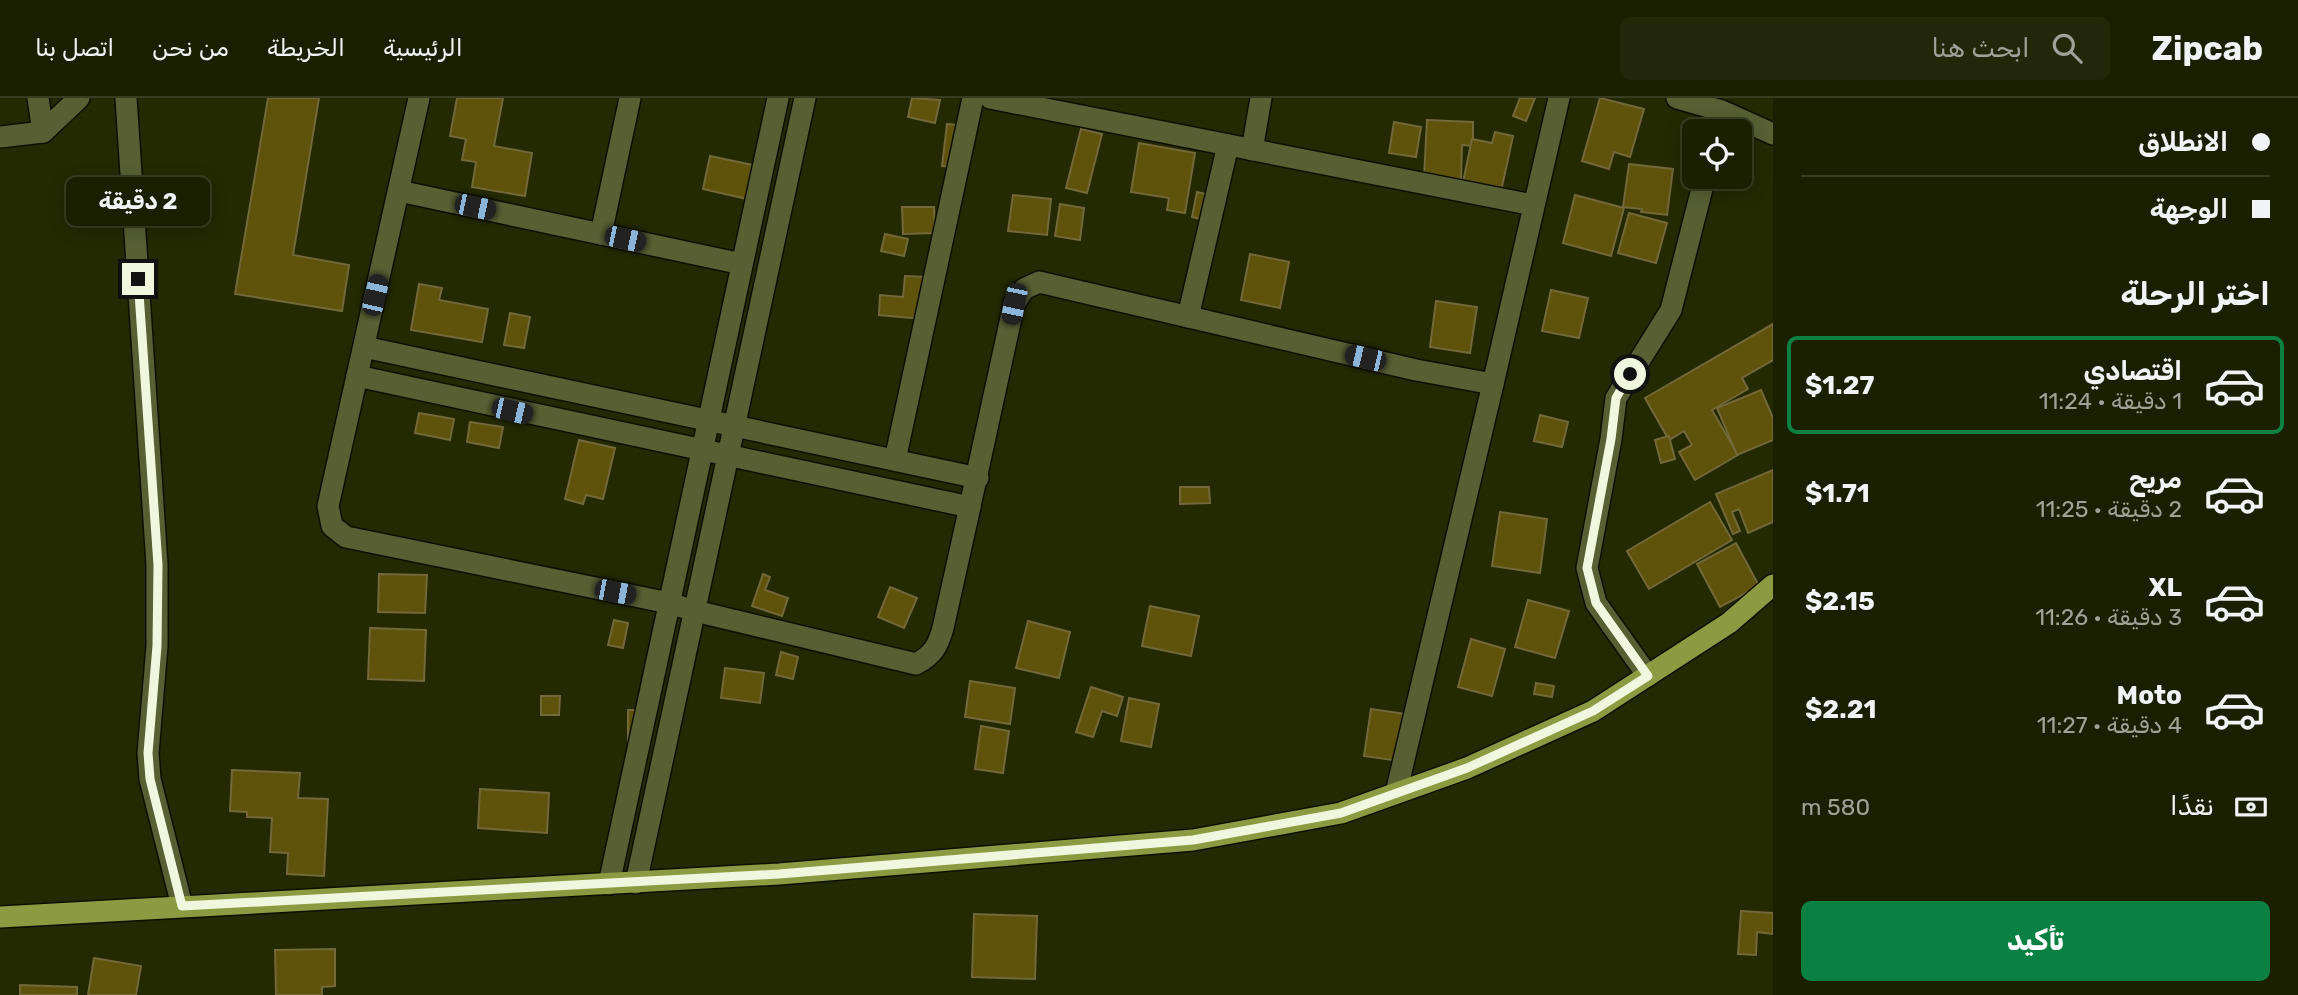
<!DOCTYPE html>
<html lang="ar">
<head>
<meta charset="utf-8">
<style>
  body { margin:0; font-family:Rubik,"Noto Naskh Arabic",sans-serif; background:#23270a; color:#f1f3f6; direction:rtl; height:100vh; display:flex; flex-direction:column; font-size:26px; white-space:nowrap }
  * { box-sizing:border-box; margin:0 }
  p { font-size:23px; color:#9fa299 }
  .icon { flex:none; width:38px; height:38px; fill:none; stroke:currentColor; stroke-width:2; stroke-linecap:round; stroke-linejoin:round }
  .map { position:relative; flex:1; overflow:hidden; direction:ltr }
  .side { display:flex; flex-direction:column; background:#1a1f00; width:525px }
  .side>* { flex:none }
  .top-card { display:grid; align-content:center; height:154px; padding:0 28px; background:#1a1f00 }
  .fabs { position:absolute; left:1682px; top:21px; display:grid; gap:14px }
  .fabs a { display:grid; place-items:center; width:70px; height:70px; border-radius:10px; background:#1a1f00; box-shadow:0 4px 18px #0003,0 0 0 2px #383d22; font-size:35px }
  .end { position:absolute; width:32px; height:32px; margin:-16px; border:9px solid #f1f7de; background:#111; box-shadow:0 0 0 4px #111 }
  .from { border-radius:50% }
  .bubble { position:absolute; height:49px; border-radius:10px; background:#1a1f00; box-shadow:0 4px 18px #0003,0 0 0 2px #383d22; font-size:23px; font-weight:700; line-height:49px; text-align:center; direction:rtl }
  .car { position:absolute; width:21px; height:42px; margin:-21px -10px; border-radius:9px; box-shadow:0 0 5px 2px #0007; background:linear-gradient(#222 24%,#8ab4d8 0 40%,#222 0 76%,#8ab4d8 0 86%,#222 0) }
  .top-card b { display:flex; align-items:center; gap:24px; height:66px; font-size:26px }
  .top-card b+b { border-top:2px solid #383d22 }
  .top-card i { width:18px; height:18px; background:#f1f3f6 }
  ul { padding:0; list-style:none }
  li { display:flex; align-items:center; gap:21px; height:98px; margin:0 14px 10px; padding:0 14px; border:4px solid transparent; border-radius:10px }
  li div { flex:1 }
  li b { display:block; font-size:26px }
  li em { font-style:normal; font-weight:700 }
  li.selected { border-color:#0b8043 }
  li>.icon { width:63px; height:63px; stroke-width:1.5 }
  h2 { padding:0 28px; font-size:32px; line-height:84px }
  .pay { display:flex; align-items:center; gap:18px; height:77px; padding:0 28px; font-size:26px }
  .pay p { margin-inline-start:auto }
  .button { display:flex; gap:14px; margin-top:auto; padding:14px 28px }
  .button a { flex:1; height:80px; border-radius:10px; background:#0b8043; color:#fff; font-size:28px; font-weight:700; line-height:80px; text-align:center }
  header { display:flex; align-items:center; gap:42px; box-sizing:border-box; height:98px; padding:0 35px; background:#1a1f00; border-bottom:2px solid #383d22 }
  header strong { font-size:33px }
  nav { display:flex; gap:38px; margin-inline-start:auto; font-size:24px }
  .search { width:490px; height:63px; background:#23270a; display:flex; align-items:center; gap:18px; box-sizing:border-box; padding:0 24px; border-radius:10px; color:#9fa299; font-size:26px }
  main { display:flex; flex:1; min-height:0 }
  .map>svg:first-child { display:block }
  .building { fill:#5f520a; stroke:#72683a; stroke-width:2 }
  .lines { fill:none; stroke-linecap:round; stroke-linejoin:round }
  .minor-casing { stroke:#0d1000; stroke-width:24 }
  .major-casing { stroke:#0d1000; stroke-width:24 }
  .minor { stroke:#575f33; stroke-width:21 }
  .major { stroke:#8c9b41; stroke-width:21 }
  .route { stroke:#f1f7de; stroke-width:9 }
</style>
</head>
<body>
<header>
<strong>Zipcab</strong>
<div class="search"><svg class="icon" aria-label="search" viewBox="0 0 24 24"><circle cx="10" cy="10" r="6"/><path d="M15 15l6 6"/></svg>ابحث هنا</div>
<nav><a>الرئيسية</a><a>الخريطة</a><a>من نحن</a><a>اتصل بنا</a></nav>
</header>
<main>
<section class="side">
<div class="top-card">
<b><i class="from"></i>الانطلاق</b>
<b><i></i>الوجهة</b>
</div>
<h2>اختر الرحلة</h2>
<ul>
<li class="selected"><svg class="icon" aria-label="car" viewBox="0 0 24 24"><path d="M5 17H2v-5l4-1 3-4h7l3 4 3 1v5h-3M9 17h6M6 11h13"/><circle cx="7" cy="17" r="2"/><circle cx="17" cy="17" r="2"/></svg><div><b>اقتصادي</b><p>1 دقيقة · 11:24</p></div><em>$1.27</em></li>
<li><svg class="icon" aria-label="car" viewBox="0 0 24 24"><path d="M5 17H2v-5l4-1 3-4h7l3 4 3 1v5h-3M9 17h6M6 11h13"/><circle cx="7" cy="17" r="2"/><circle cx="17" cy="17" r="2"/></svg><div><b>مريح</b><p>2 دقيقة · 11:25</p></div><em>$1.71</em></li>
<li><svg class="icon" aria-label="car" viewBox="0 0 24 24"><path d="M5 17H2v-5l4-1 3-4h7l3 4 3 1v5h-3M9 17h6M6 11h13"/><circle cx="7" cy="17" r="2"/><circle cx="17" cy="17" r="2"/></svg><div><b>XL</b><p>3 دقيقة · 11:26</p></div><em>$2.15</em></li>
<li><svg class="icon" aria-label="car" viewBox="0 0 24 24"><path d="M5 17H2v-5l4-1 3-4h7l3 4 3 1v5h-3M9 17h6M6 11h13"/><circle cx="7" cy="17" r="2"/><circle cx="17" cy="17" r="2"/></svg><div><b>Moto</b><p>4 دقيقة · 11:27</p></div><em>$2.21</em></li>
</ul>
<div class="pay"><svg class="icon" aria-label="cash" viewBox="0 0 24 24"><path d="M3 7h18v10H3z"/><circle cx="12" cy="12" r="2"/></svg>نقدًا<p>580 m</p></div>
<div class="button"><a>تأكيد</a></div>
</section>
<div class="map">
<svg width="1773" height="897" viewBox="0 0 1773 897">
  <rect width="100%" height="100%" fill="#232900"/>
  <g class="building">
    <polygon points="268,0 319,0 293,157 349,167 342,213 235,196"/>
    <polygon points="457,0 503,0 494,48 532,55 525,98 472,89 476,64 462,62 466,41 450,38"/>
    <polygon points="912,0 940,2 935,25 908,19"/>
    <polygon points="1520,0 1535,0 1526,23 1513,18"/>
    <polygon points="1600,0 1644,11 1630,59 1614,54 1609,71 1582,63"/>
    <polygon points="1427,22 1473,24 1473,48 1462,47 1461,81 1424,80"/>
    <polygon points="1394,24 1421,29 1416,59 1389,55"/>
    <polygon points="947,26 968,28 964,70 942,68"/>
    <polygon points="1081,31 1102,36 1087,95 1066,90"/>
    <polygon points="1495,34 1513,38 1500,98 1462,89 1472,41 1492,45"/>
    <polygon points="1139,45 1195,55 1185,115 1167,112 1169,100 1131,94"/>
    <polygon points="710,58 767,70 760,104 703,91"/>
    <polygon points="1629,66 1673,71 1667,117 1641,114 1642,111 1623,109"/>
    <polygon points="1197,94 1223,100 1217,125 1192,119"/>
    <polygon points="1013,97 1051,101 1047,137 1008,133"/>
    <polygon points="1575,97 1624,110 1611,158 1563,145"/>
    <polygon points="1060,106 1084,110 1080,142 1055,138"/>
    <polygon points="902,109 934,109 935,135 903,136"/>
    <polygon points="1629,115 1667,125 1656,165 1618,155"/>
    <polygon points="885,136 908,141 904,158 881,153"/>
    <polygon points="1250,156 1289,164 1280,210 1241,202"/>
    <polygon points="905,178 926,179 922,221 879,217 880,197 903,199"/>
    <polygon points="419,186 442,190 439,202 488,211 482,244 411,232"/>
    <polygon points="1551,192 1588,200 1579,240 1542,233"/>
    <polygon points="1436,203 1477,209 1470,255 1430,249"/>
    <polygon points="510,215 530,219 524,250 504,247"/>
    <polygon points="1773,226 1773,262 1742,280 1748,291 1712,312 1738,357 1695,382 1679,354 1692,347 1684,333 1669,342 1645,300"/>
    <polygon points="1761,292 1773,320 1773,342 1737,357 1717,310"/>
    <polygon points="419,315 454,321 450,342 415,335"/>
    <polygon points="1540,317 1568,324 1562,349 1534,343"/>
    <polygon points="470,324 503,329 499,350 467,344"/>
    <polygon points="1669,338 1675,361 1661,365 1655,342"/>
    <polygon points="579,342 615,350 603,401 586,397 583,406 565,401"/>
    <polygon points="1773,372 1773,424 1748,435 1739,411 1732,414 1740,433 1733,436 1716,396"/>
    <polygon points="1180,389 1209,389 1210,405 1180,406"/>
    <polygon points="1710,404 1732,442 1649,491 1627,453"/>
    <polygon points="1500,414 1547,421 1540,475 1492,468"/>
    <polygon points="1736,445 1759,488 1720,509 1697,466"/>
    <polygon points="379,476 427,477 425,515 378,514"/>
    <polygon points="763,476 770,479 765,492 788,500 782,518 752,508"/>
    <polygon points="890,489 917,500 904,530 878,519"/>
    <polygon points="1528,502 1569,513 1555,560 1515,549"/>
    <polygon points="1150,508 1199,518 1191,558 1142,548"/>
    <polygon points="614,522 628,525 623,550 608,547"/>
    <polygon points="1028,523 1070,534 1059,580 1016,570"/>
    <polygon points="370,530 426,532 424,583 368,581"/>
    <polygon points="1471,541 1505,551 1492,598 1458,589"/>
    <polygon points="781,554 798,559 793,581 776,577"/>
    <polygon points="725,570 764,575 760,605 721,600"/>
    <polygon points="970,583 1015,590 1010,626 965,619"/>
    <polygon points="1536,585 1554,588 1552,599 1534,596"/>
    <polygon points="1091,589 1123,599 1117,618 1102,613 1093,639 1076,634"/>
    <polygon points="541,598 560,598 559,617 541,617"/>
    <polygon points="1129,600 1159,606 1151,649 1121,643"/>
    <polygon points="1371,611 1413,617 1407,664 1364,658"/>
    <polygon points="628,612 645,612 628,658"/>
    <polygon points="981,628 1009,633 1003,675 975,671"/>
    <polygon points="232,672 300,675 298,700 328,701 324,778 287,776 288,755 270,754 272,720 247,719 247,714 230,713"/>
    <polygon points="480,691 549,695 547,735 478,730"/>
    <polygon points="1741,813 1773,815 1773,836 1757,834 1756,857 1738,856"/>
    <polygon points="974,816 1037,818 1035,881 972,879"/>
    <polygon points="335,851 335,888 322,889 322,897 276,897 275,852"/>
    <polygon points="94,860 141,868 136,897 88,897"/>
    <polygon points="20,887 77,889 77,897 20,897"/>
  </g>
  <g class="lines">
    <g class="minor-casing">
      <g id="minor">
        <polyline points="126,0 157,467 157,548 148,655 150,681 182,808"/>
        <path d="M419,0L328,408L332,428L346,439L669,505L695,513L916,566C933,557 938,548 943,530C967,422 991,315 1014,206L1024,191L1039,184L1416,272L1493,286L1559,0"/>
        <polyline points="990,0 1533,107"/>
        <polyline points="1677,0 1722,13 1773,36"/>
        <polyline points="43,34 79,0"/>
        <polyline points="0,39 43,34 38,0"/>
        <polyline points="1252,52 1261,0"/>
        <polyline points="399,93 742,166"/>
        <polyline points="601,136 630,0"/>
        <polyline points="1188,219 1228,47"/>
        <polyline points="364,249 978,380"/>
        <polyline points="357,278 970,409"/>
        <polyline points="895,362 973,0"/>
        <polyline points="1648,578 1596,505 1587,470 1611,341 1616,300 1671,212 1705,79"/>
        <polyline points="1396,695 1493,286"/>
        <polyline points="636,785 805,0"/>
        <polyline points="609,786 778,0"/>
      </g>
    </g>
    <g class="major-casing">
      <polyline id="major" points="0,819 779,776 1193,742 1341,715 1467,670 1593,613 1729,525 1773,487"/>
    </g>
    <use href="#minor" class="minor"/>
    <use href="#major" class="major"/>
  </g>
  <g class="lines">
    <polyline class="route" points="138,181 158,467 157,548 148,655 150,681 182,808 779,776 1193,742 1341,715 1467,670 1593,613 1648,578 1596,505 1587,470 1611,341 1616,300 1630,276"/>
  </g>
</svg>
<div class="fabs">
<a><svg class="icon" aria-label="locate" viewBox="0 0 24 24"><circle cx="12" cy="12" r="6"/><path d="M12 2v4M12 18v4M2 12h4M18 12h4"/></svg></a>
</div>
<i class="end from" style="left:1630px;top:276px"></i>
<i class="end" style="left:138px;top:181px"></i>
<div class="bubble" style="left:66px;top:79px;width:144px">2 دقيقة</div>
<i class="car" style="left:475px;top:109px;rotate:102deg"></i>
<i class="car" style="left:625px;top:141px;rotate:102deg"></i>
<i class="car" style="left:375px;top:197px;rotate:13deg"></i>
<i class="car" style="left:1014px;top:206px;rotate:192deg"></i>
<i class="car" style="left:1365px;top:260px;rotate:283deg"></i>
<i class="car" style="left:512px;top:313px;rotate:103deg"></i>
<i class="car" style="left:615px;top:494px;rotate:101deg"></i>
</div>
</main>
</body>
</html>
